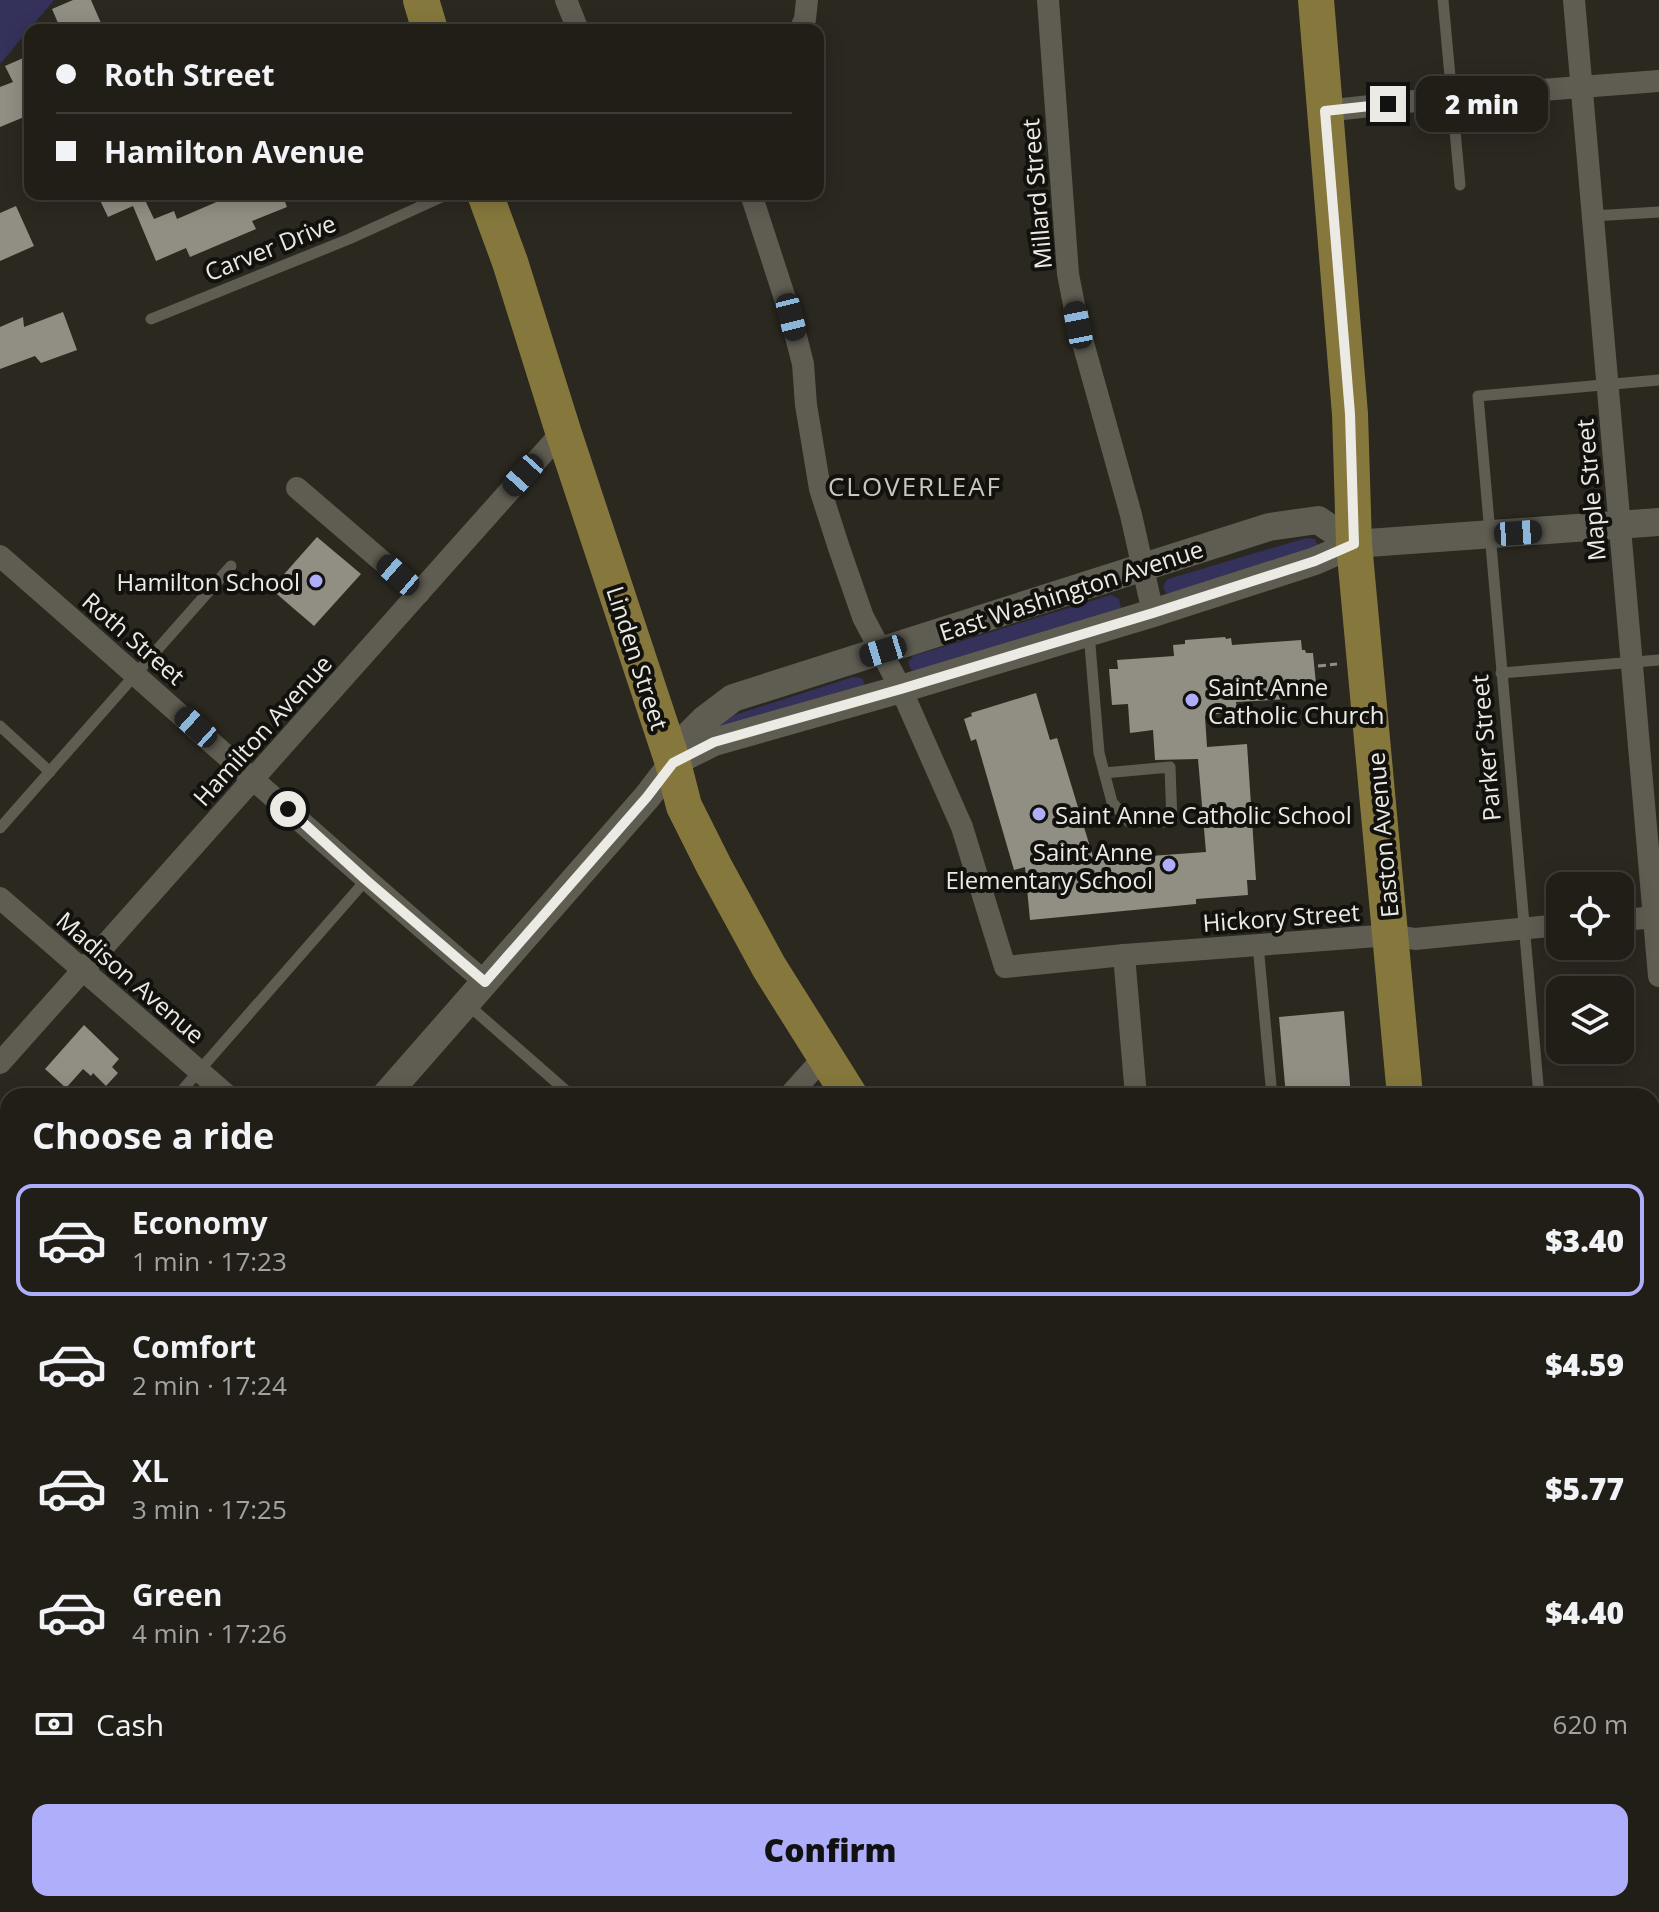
<!DOCTYPE html>
<html lang="en">
<head>
<meta charset="utf-8">
<style>
  body { margin:0; font-family:"Open Sans",sans-serif; background:#282720; color:#f1f3f6; height:100vh; display:flex; flex-direction:column; font-size:30px; white-space:nowrap }
  * { box-sizing:border-box; margin:0 }
  p { font-size:26px; color:#a2a2a1 }
  .icon { flex:none; width:44px; height:44px; fill:none; stroke:currentColor; stroke-width:2; stroke-linecap:round; stroke-linejoin:round }
  .map { position:relative; flex:1; overflow:hidden }
  .drawer { position:absolute; left:0px; top:1088px; width:1660px; height:824px; display:flex; flex-direction:column; background:#201e17; border-radius:24px 24px 0 0; box-shadow:0 4px 20px #0003,0 0 0 2px #3d3c36 }
  .drawer>* { flex:none }
  .guide { position:absolute; left:24px; top:24px; width:800px; height:176px; border-radius:16px; box-shadow:0 4px 20px #0003,0 0 0 2px #3d3c36; display:grid; align-content:center; height:176px; padding:0 32px; background:#201e17 }
  .buttons { position:absolute; left:1546px; top:872px; display:grid; gap:16px }
  .buttons a { display:grid; place-items:center; width:88px; height:88px; border-radius:16px; background:#201e17; box-shadow:0 4px 20px #0003,0 0 0 2px #3d3c36; font-size:40px }
  .end { position:absolute; width:36px; height:36px; margin:-18px; border:10px solid #ebeae4; background:#111; box-shadow:0 0 0 4px #111 }
  .from { border-radius:50% }
  .bubble { position:absolute; height:56px; border-radius:16px; background:#201e17; box-shadow:0 4px 20px #0003,0 0 0 2px #3d3c36; font-size:26px; font-weight:800; line-height:56px; text-align:center }
  .car { position:absolute; width:24px; height:48px; margin:-24px -12px; border-radius:10px; box-shadow:0 0 6px 2px #0007; background:linear-gradient(#222 24%,#8ab4d8 0 40%,#222 0 76%,#8ab4d8 0 86%,#222 0) }
  .guide b { display:flex; align-items:center; gap:28px; height:76px; font-size:30px }
  .guide b+b { border-top:2px solid #3d3c36 }
  .guide i { width:20px; height:20px; background:#f1f3f6 }
  ul { padding:0; list-style:none }
  li { display:flex; align-items:center; gap:24px; height:112px; margin:0 16px 12px; padding:0 16px; border:4px solid transparent; border-radius:16px }
  li div { flex:1 }
  li b { display:block; font-size:30px }
  li em { font-style:normal; font-weight:800 }
  li.current { border-color:#afaefa }
  li>.icon { width:72px; height:72px; stroke-width:1.5 }
  h2 { padding:0 32px; font-size:36px; line-height:96px }
  .pay { display:flex; align-items:center; gap:20px; height:88px; padding:0 32px; font-size:30px }
  .pay p { margin-inline-start:auto }
  .action { display:flex; gap:16px; margin-top:auto; padding:16px 32px }
  .action a { flex:1; height:92px; border-radius:16px; background:#afaefa; color:#111; font-size:32px; font-weight:800; line-height:92px; text-align:center }
  .map>svg:first-child { display:block }
  .green { fill:#34315b }
  .building { fill:#918e83 }
  .lines { fill:none; stroke-linecap:round; stroke-linejoin:round }
  .path { stroke:#908e87; stroke-width:3; stroke-dasharray:8 4; stroke-linecap:butt }
  .service { stroke:#5f5d52; stroke-width:11 }
  .minor { stroke:#5f5d52; stroke-width:22 }
  .tertiary { stroke:#5f5d52; stroke-width:28 }
  .primary { stroke:#86783c; stroke-width:36 }
  .route { stroke:#ebeae4; stroke-width:10 }
  .poi-dot { fill:#afaefa; stroke:#12110d; stroke-width:3 }
  .labels { text-anchor:middle; dominant-baseline:central; stroke-width:8; stroke-linejoin:round; paint-order:stroke }
  .street-label { font-size:24px; fill:#ebeae4; stroke:#12110d }
  .poi-label { font-size:24px; fill:#ebeae4; stroke:#12110d; text-anchor:end }
  .neighbourhood-label { font-size:26px; letter-spacing:2px; fill:#cac7bc; stroke:#12110d }
</style>
</head>
<body>
<div class="map">
<svg width="1659" height="1912" viewBox="0 0 1659 1912">
  <rect width="100%" height="100%" fill="#2a281f"/>
  <g class="green">
    <polygon points="0,0 54,0 0,64"/>
    <polygon points="1306,538 1315,539 1318,546 1174,596 1166,593 1163,586 1168,579"/>
    <polygon points="1111,595 1119,599 1121,607 1116,615 919,673 911,670 908,662 913,656"/>
    <polygon points="853,677 862,678 865,685 717,737 713,722"/>
  </g>
  <g class="building">
    <polygon points="73,0 91,0 104,30 61,30 52,9"/>
    <polygon points="30,55 30,100 24,103 29,115 0,127 0,87 13,82 5,66"/>
    <polygon points="97,194 160,194 145,200 154,219 174,211 177,219 235,194 282,194 287,207 252,221 256,229 190,257 186,248 156,261 133,206 108,217"/>
    <polygon points="16,206 34,246 0,261 0,213"/>
    <polygon points="63,312 77,350 41,363 35,356 0,369 0,327 23,317 24,327"/>
    <polygon points="317,537 361,574 314,626 271,589"/>
    <polygon points="1225,637 1226,639 1231,638 1232,645 1301,640 1302,650 1305,650 1306,653 1313,653 1316,684 1305,687 1306,698 1236,702 1237,708 1231,710 1231,712 1205,716 1207,747 1247,744 1256,880 1247,880 1248,895 1196,899 1196,904 1030,920 1025,867 1014,870 976,739 971,741 964,719 972,716 971,713 1036,693 1050,740 1057,738 1094,860 1206,852 1198,759 1155,760 1153,730 1130,733 1128,704 1112,705 1109,669 1118,669 1117,660 1174,656 1173,645 1185,644 1185,640"/>
    <polygon points="1344,1011 1351,1096 1286,1096 1279,1017"/>
    <polygon points="84,1025 119,1059 112,1067 118,1073 106,1086 93,1073 91,1076 83,1069 66,1088 45,1069"/>
  </g>
  <g class="lines">
    <polyline class="path" points="1318,666 1337,664"/>
    <g class="service">
      <polyline points="1443,0 1460,185"/>
      <polyline points="1592,216 1659,212"/>
      <polyline points="151,319 349,239 448,194"/>
      <polyline points="1089,633 1099,753 1112,802 1129,822 1172,822 1170,767 1104,773"/>
      <polyline points="1501,673 1659,660"/>
      <polyline points="0,726 50,772"/>
      <polyline points="0,828 231,566"/>
      <polyline points="1258,945 1272,1096"/>
      <polyline points="467,1004 572,1096"/>
      <polyline points="177,1096 366,880"/>
      <polyline points="1539,1096 1478,396 1659,380"/>
      <polyline points="0,1300 8,1291"/>
      <polyline points="0,1767 8,1758"/>
      <polyline points="330,1904 337,1912"/>
      <polyline points="861,1904 866,1912"/>
      <polyline points="1136,1904 1140,1912"/>
      <polyline points="1342,1904 1343,1912"/>
      <polyline points="1611,1904 1612,1912"/>
    </g>
    <g class="minor">
      <polyline points="566,0 578,30"/>
      <polyline points="1048,0 1068,274 1078,325 1131,515 1153,613"/>
      <polyline points="1574,0 1659,976"/>
      <polyline points="800,30 805,19 807,0"/>
      <polyline points="1325,111 1451,97 1659,81"/>
      <polyline points="751,194 791,317 803,364 806,405 820,489 839,548 863,617 901,689 962,827 1005,967 1124,955 1391,935 1415,939 1560,925"/>
      <polyline points="297,488 419,593"/>
      <path d="M0,556C162,697 321,842 485,982"/>
      <polyline points="0,898 228,1096"/>
      <polyline points="1620,920 1659,917"/>
      <polyline points="1124,955 1136,1096"/>
      <polyline points="0,1063 563,431"/>
      <polyline points="789,1096 825,1056"/>
      <polyline points="1652,1247 1659,1247"/>
      <polyline points="0,1309 8,1316"/>
      <polyline points="1652,1678 1659,1678"/>
      <polyline points="0,1734 8,1742"/>
      <polyline points="154,1904 161,1912"/>
      <polyline points="725,1904 729,1912"/>
      <polyline points="1002,1904 1006,1912"/>
      <polyline points="506,1912 515,1904"/>
      <polyline points="1206,1912 1222,1904"/>
    </g>
    <g class="tertiary">
      <polyline points="674,762 714,742 901,689 1153,613 1315,561 1354,544 1659,522"/>
      <polyline points="385,1096 647,797 673,763 690,734 704,720 733,698 1269,527 1318,520 1354,544"/>
      <polyline points="0,1533 8,1524"/>
    </g>
    <g class="primary">
      <polyline points="421,0 430,30"/>
      <polyline points="1316,0 1350,414 1354,544 1405,1096"/>
      <polyline points="485,194 510,262 563,431 673,763 684,806 714,866 769,967 850,1096"/>
      <polyline points="1283,1904 1287,1912"/>
      <polyline points="1472,1904 1473,1912"/>
    </g>
  </g>
  <g class="lines">
    <polyline class="route" points="288,809 366,880 485,982 647,797 673,763 714,742 901,689 1153,613 1315,561 1354,544 1350,414 1325,111 1388,104"/>
  </g>
  <g class="poi-dot">
    <circle cx="316" cy="581" r="8"/>
    <circle cx="1192" cy="700" r="8"/>
    <circle cx="1039" cy="814" r="8"/>
    <circle cx="1169" cy="865" r="8"/>
  </g>
  <g class="labels">
    <g class="street-label">
      <text transform="translate(1036 194) rotate(-95)">Millard Street</text>
      <text transform="translate(270 247) rotate(-22)">Carver Drive</text>
      <text transform="translate(1590 490) rotate(-95)">Maple Street</text>
      <text transform="translate(1071 590) rotate(-18)">East Washington Avenue</text>
      <text transform="translate(134 638) rotate(41)">Roth Street</text>
      <text transform="translate(638 658) rotate(72)">Linden Street</text>
      <text transform="translate(262 730) rotate(-48)">Hamilton Avenue</text>
      <text transform="translate(1485 748) rotate(-95)">Parker Street</text>
      <text transform="translate(1382 835) rotate(-95)">Easton Avenue</text>
      <text transform="translate(1281 917) rotate(-4)">Hickory Street</text>
      <text transform="translate(131 977) rotate(41)">Madison Avenue</text>
    </g>
    <g class="poi-label">
      <text x="300" y="581">Hamilton School</text>
      <text x="1208" y="686" text-anchor="start">Saint Anne<tspan x="1208" dy="28">Catholic Church</tspan></text>
      <text x="1055" y="814" text-anchor="start">Saint Anne Catholic School</text>
      <text x="1153" y="851">Saint Anne<tspan x="1153" dy="28">Elementary School</tspan></text>
    </g>
    <g class="neighbourhood-label">
      <text x="915" y="486">CLOVERLEAF</text>
    </g>
  </g>
</svg>
<div class="buttons">
<a><svg class="icon" aria-label="locate" viewBox="0 0 24 24"><circle cx="12" cy="12" r="6"/><path d="M12 2v4M12 18v4M2 12h4M18 12h4"/></svg></a>
<a><svg class="icon" aria-label="layers" viewBox="0 0 24 24"><path d="M12 4l9 5-9 5-9-5zM3 14l9 5 9-5"/></svg></a>
</div>
<i class="end from" style="left:288px;top:809px"></i>
<i class="end" style="left:1388px;top:104px"></i>
<div class="bubble" style="left:1416px;top:76px;width:132px">2 min</div>
<i class="car" style="left:791px;top:317px;rotate:166deg"></i>
<i class="car" style="left:1078px;top:325px;rotate:349deg"></i>
<i class="car" style="left:523px;top:475px;rotate:222deg"></i>
<i class="car" style="left:1518px;top:533px;rotate:86deg"></i>
<i class="car" style="left:398px;top:575px;rotate:311deg"></i>
<i class="car" style="left:883px;top:651px;rotate:253deg"></i>
<i class="car" style="left:196px;top:727px;rotate:312deg"></i>
<div class="guide">
<b><i class="from"></i>Roth Street</b>
<b><i></i>Hamilton Avenue</b>
</div>
<section class="drawer">
<h2>Choose a ride</h2>
<ul>
<li class="current"><svg class="icon" aria-label="car" viewBox="0 0 24 24"><path d="M5 17H2v-5l4-1 3-4h7l3 4 3 1v5h-3M9 17h6M6 11h13"/><circle cx="7" cy="17" r="2"/><circle cx="17" cy="17" r="2"/></svg><div><b>Economy</b><p>1 min · 17:23</p></div><em>$3.40</em></li>
<li><svg class="icon" aria-label="car" viewBox="0 0 24 24"><path d="M5 17H2v-5l4-1 3-4h7l3 4 3 1v5h-3M9 17h6M6 11h13"/><circle cx="7" cy="17" r="2"/><circle cx="17" cy="17" r="2"/></svg><div><b>Comfort</b><p>2 min · 17:24</p></div><em>$4.59</em></li>
<li><svg class="icon" aria-label="car" viewBox="0 0 24 24"><path d="M5 17H2v-5l4-1 3-4h7l3 4 3 1v5h-3M9 17h6M6 11h13"/><circle cx="7" cy="17" r="2"/><circle cx="17" cy="17" r="2"/></svg><div><b>XL</b><p>3 min · 17:25</p></div><em>$5.77</em></li>
<li><svg class="icon" aria-label="car" viewBox="0 0 24 24"><path d="M5 17H2v-5l4-1 3-4h7l3 4 3 1v5h-3M9 17h6M6 11h13"/><circle cx="7" cy="17" r="2"/><circle cx="17" cy="17" r="2"/></svg><div><b>Green</b><p>4 min · 17:26</p></div><em>$4.40</em></li>
</ul>
<div class="pay"><svg class="icon" aria-label="cash" viewBox="0 0 24 24"><path d="M3 7h18v10H3z"/><circle cx="12" cy="12" r="2"/></svg>Cash<p>620 m</p></div>
<div class="action"><a>Confirm</a></div>
</section>
</div>
</body>
</html>
